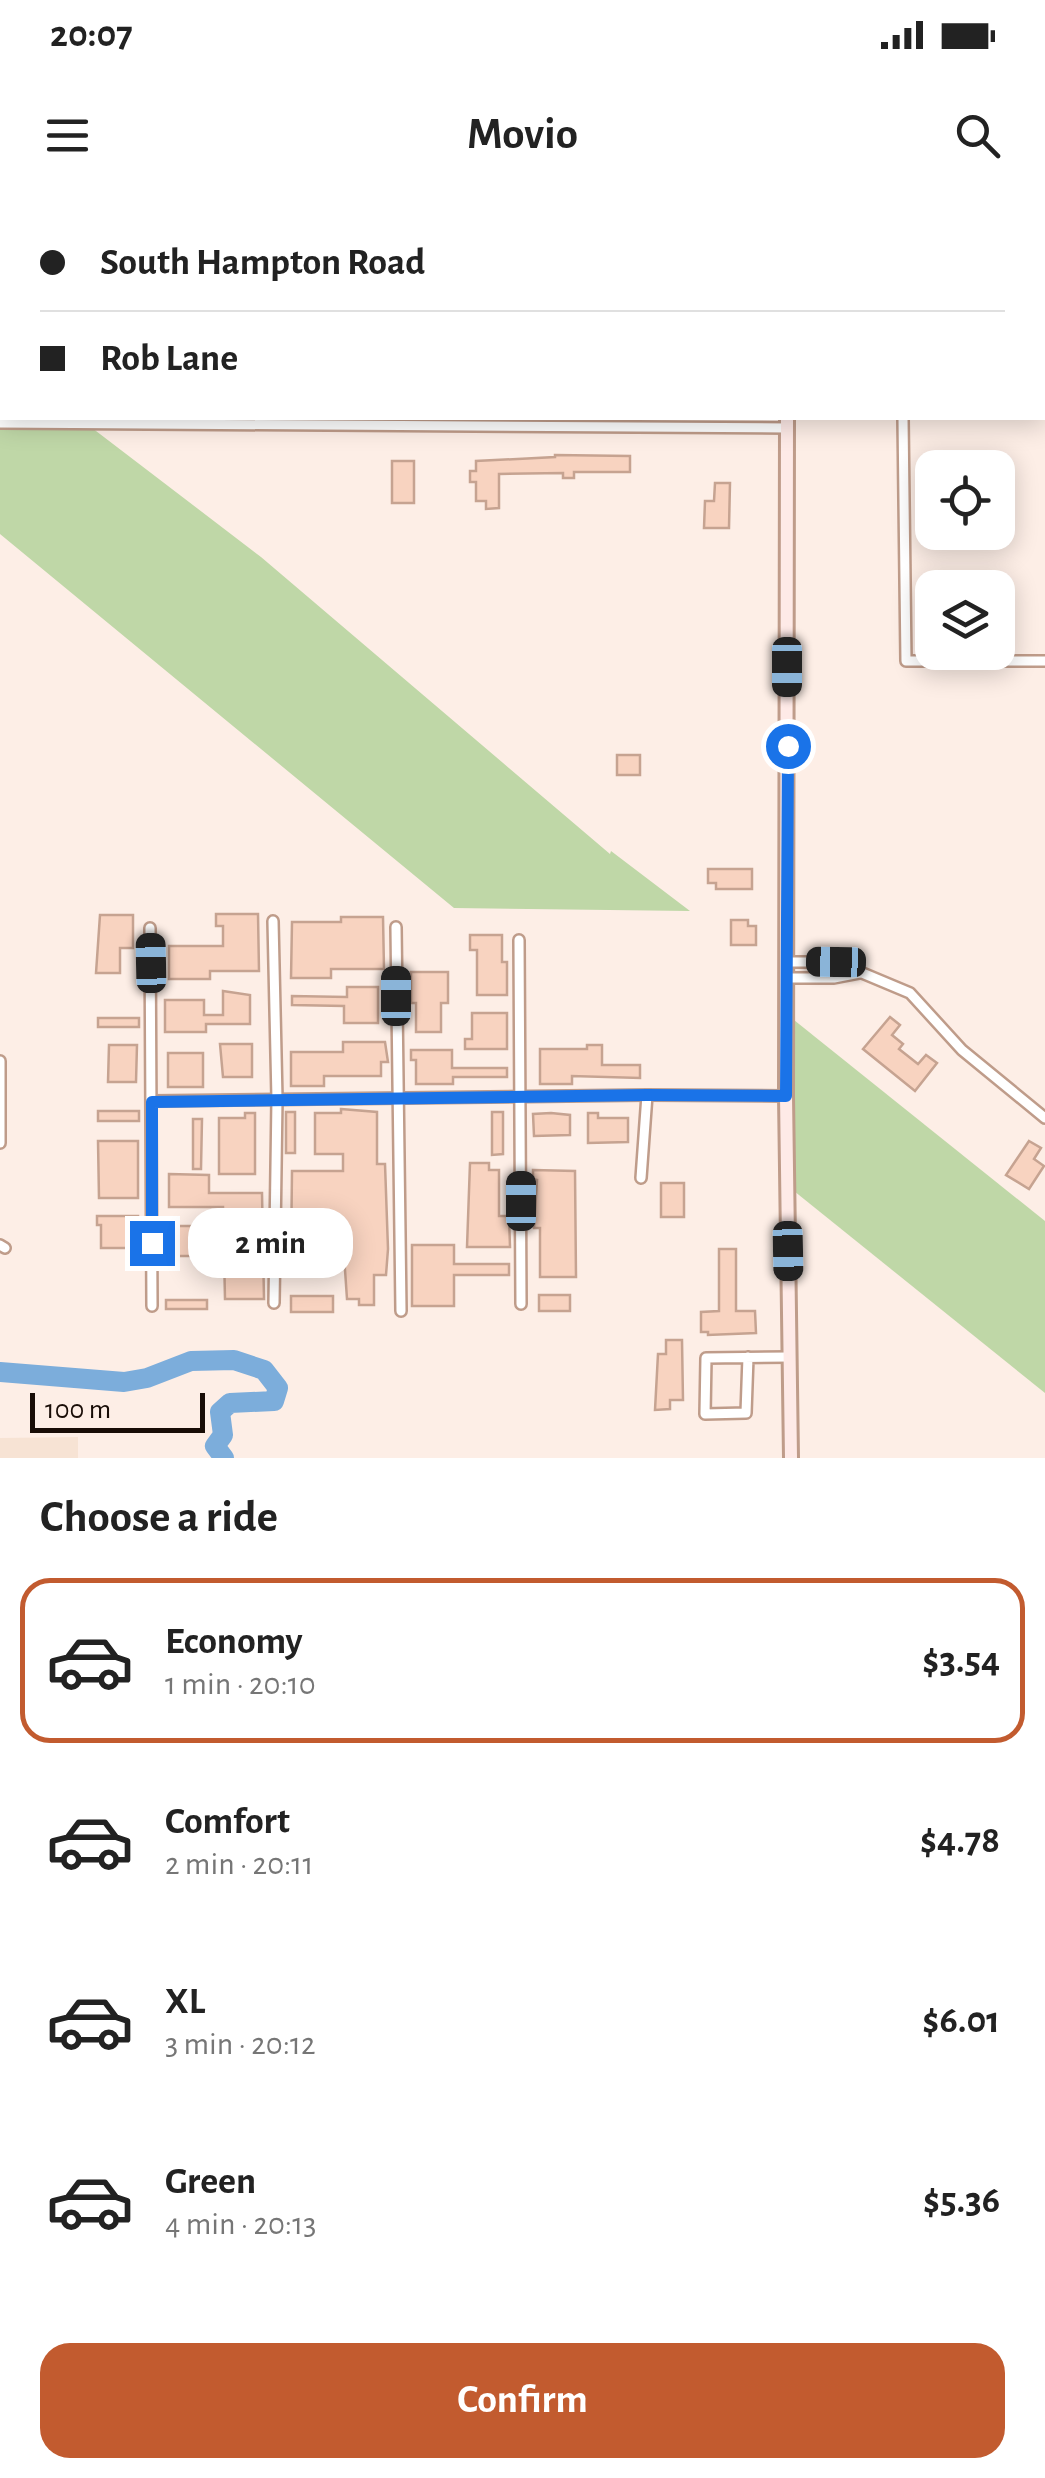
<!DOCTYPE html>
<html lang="en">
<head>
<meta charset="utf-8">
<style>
  body { margin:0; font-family:"Alegreya Sans",sans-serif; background:#f2f2f2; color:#222; height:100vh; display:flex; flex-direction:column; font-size:38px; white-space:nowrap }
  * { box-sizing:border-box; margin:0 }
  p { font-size:32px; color:#767676 }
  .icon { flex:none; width:55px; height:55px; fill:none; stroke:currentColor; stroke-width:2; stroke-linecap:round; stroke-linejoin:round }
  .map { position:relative; height:1258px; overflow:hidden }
  .panel { display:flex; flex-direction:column; background:#fff; flex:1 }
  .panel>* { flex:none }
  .hud { position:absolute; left:0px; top:0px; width:1045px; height:220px; box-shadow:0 5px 25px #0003; display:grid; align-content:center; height:220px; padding:0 40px; background:#fff }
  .tools { position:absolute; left:915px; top:250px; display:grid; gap:20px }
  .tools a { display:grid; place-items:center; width:100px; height:100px; border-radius:20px; background:#fff; box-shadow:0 5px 25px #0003; font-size:50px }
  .scale { position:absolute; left:30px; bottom:25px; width:175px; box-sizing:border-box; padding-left:10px; border:5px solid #180c06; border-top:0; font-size:28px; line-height:35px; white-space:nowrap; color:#180c06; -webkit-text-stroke:8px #fdeee6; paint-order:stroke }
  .end { position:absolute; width:45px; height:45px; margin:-22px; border:12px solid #1a73e8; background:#fff; box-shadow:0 0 0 5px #fff }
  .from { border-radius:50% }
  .bubble { position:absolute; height:70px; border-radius:30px; background:#fff; box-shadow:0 5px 25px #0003; font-size:32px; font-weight:700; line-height:70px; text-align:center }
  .car { position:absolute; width:30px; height:60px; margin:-30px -15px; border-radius:12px; box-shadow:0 0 8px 2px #0007; background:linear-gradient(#222 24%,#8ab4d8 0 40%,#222 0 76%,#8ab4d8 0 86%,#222 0) }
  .hud b { display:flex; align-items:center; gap:35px; height:95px; font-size:38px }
  .hud b+b { border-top:2px solid #e0e0e0 }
  .hud i { width:25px; height:25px; background:#222 }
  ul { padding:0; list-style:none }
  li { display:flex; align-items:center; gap:30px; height:165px; margin:0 20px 15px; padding:0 20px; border:5px solid transparent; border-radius:30px }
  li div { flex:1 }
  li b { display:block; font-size:38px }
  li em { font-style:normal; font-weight:700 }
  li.current { border-color:#c25b2f }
  li>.icon { width:90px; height:90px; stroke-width:1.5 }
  h2 { padding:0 40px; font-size:45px; line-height:120px }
  .primary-button { display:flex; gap:20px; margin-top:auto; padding:20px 40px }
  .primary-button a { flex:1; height:115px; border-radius:30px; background:#c25b2f; color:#fff; font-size:40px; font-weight:700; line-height:115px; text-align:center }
  .status { display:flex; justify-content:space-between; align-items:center; height:70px; padding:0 50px; background:#fff; direction:ltr }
  .status svg { height:28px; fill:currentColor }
  header { display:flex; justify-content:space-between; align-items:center; height:130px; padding:0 40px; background:#fff; font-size:45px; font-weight:700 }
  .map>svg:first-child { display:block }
  .education { fill:#f7e3d4 }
  .green { fill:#bfd7a7 }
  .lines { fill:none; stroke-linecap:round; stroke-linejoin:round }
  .river { stroke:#7caddb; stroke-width:20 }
  .building { fill:#f8d3c0; stroke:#c6a391; stroke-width:2.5 }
  .street-casing { stroke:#bf9c8a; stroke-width:14 }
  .secondary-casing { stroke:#bf9c8a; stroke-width:18 }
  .street { stroke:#fff; stroke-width:9 }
  .secondary { stroke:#feeae7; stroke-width:12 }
  .route { stroke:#1a73e8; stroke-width:12 }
</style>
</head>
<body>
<div class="status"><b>20:07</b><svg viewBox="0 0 49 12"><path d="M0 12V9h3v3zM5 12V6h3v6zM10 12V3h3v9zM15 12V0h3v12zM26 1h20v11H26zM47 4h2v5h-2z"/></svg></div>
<header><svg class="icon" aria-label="menu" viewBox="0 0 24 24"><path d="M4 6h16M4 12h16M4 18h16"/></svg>Movio<svg class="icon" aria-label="search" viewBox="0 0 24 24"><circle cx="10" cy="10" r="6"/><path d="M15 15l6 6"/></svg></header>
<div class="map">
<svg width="1045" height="1258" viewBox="0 0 1045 1258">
  <rect width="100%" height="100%" fill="#fdeee6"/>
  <polygon class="education" points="78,1237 78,1258 0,1258 0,1238"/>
  <g class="green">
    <polygon points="0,157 2,218 79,218 261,357 610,654 611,651 690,711 454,708 0,334"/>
    <polygon points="794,820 1045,1021 1045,1193 794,991"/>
  </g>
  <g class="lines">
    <polyline class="river" points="0,1172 124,1182 147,1178 191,1161 234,1160 264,1170 278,1188 274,1201 230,1203 220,1212 223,1235 215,1246 224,1258"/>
  </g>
  <g class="building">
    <polygon points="555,255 630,256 630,272 574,272 574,278 563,278 563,273 499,274 499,308 486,309 486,301 476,301 476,282 470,282 470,271 476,271 476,261 555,257"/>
    <rect x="392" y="261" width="22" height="42"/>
    <polygon points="715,283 730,283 729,328 704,328 705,301 714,301"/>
    <rect x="617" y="555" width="23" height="20"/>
    <polygon points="708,669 752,669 752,689 716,689 716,683 708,683"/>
    <polygon points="216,714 258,714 259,771 210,771 210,779 169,779 169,746 223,746 223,726 216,726"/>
    <polygon points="100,715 133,715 133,748 120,748 120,773 96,773"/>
    <polygon points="341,717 383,717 384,769 331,769 331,778 291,778 292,722 341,722"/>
    <polygon points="731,720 748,720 748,726 756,726 756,745 731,745"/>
    <polygon points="470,735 502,735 502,762 507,762 507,795 477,795 477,750 470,750"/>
    <polygon points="411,772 448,772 448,803 441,803 441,832 416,832 416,803 411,803"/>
    <polygon points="347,787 378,787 378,823 344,823 344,806 292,805 292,796 347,797"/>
    <polygon points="223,791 250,795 250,824 206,824 206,832 165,832 165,800 204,800 204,815 223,815"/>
    <polygon points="472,813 507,813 507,849 465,849 465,839 472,839"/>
    <polygon points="890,817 900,825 892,835 903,844 899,849 918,864 926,855 937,863 915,891 863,849"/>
    <rect x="98" y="818" width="41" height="9"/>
    <polygon points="343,842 385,842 388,862 381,862 381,876 324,876 324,886 291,886 291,852 343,852"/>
    <polygon points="220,844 252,844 252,877 223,877"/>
    <polygon points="109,845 137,845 136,882 108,882"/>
    <polygon points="587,845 602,845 602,865 640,865 640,878 572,876 572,884 540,884 540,849 587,849"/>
    <polygon points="411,850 452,850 452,868 507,868 507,877 453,877 453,884 416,884 416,860 411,860"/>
    <rect x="168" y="853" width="35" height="34"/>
    <polygon points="341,909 377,912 377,964 385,964 388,1049 386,1075 374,1075 374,1105 359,1105 359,1099 347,1099 344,1055 291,1055 292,971 343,971 343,954 315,954 315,913 341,913"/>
    <rect x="98" y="911" width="41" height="10"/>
    <rect x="286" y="912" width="9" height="41"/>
    <polygon points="492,912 503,912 503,954 492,955"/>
    <polygon points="245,913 255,913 255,974 219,974 219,918 245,918"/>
    <polygon points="551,913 570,915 570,935 534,936 533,914"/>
    <polygon points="588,913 598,913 598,918 628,918 628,942 588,943"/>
    <polygon points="193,919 202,919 201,969 193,969"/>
    <polygon points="98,941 138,941 138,998 99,998"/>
    <polygon points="1029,941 1041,948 1034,959 1044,966 1029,989 1006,975"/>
    <polygon points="470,963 489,963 489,970 499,970 499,1016 509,1016 510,1047 467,1047"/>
    <polygon points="533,970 575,971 576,1077 540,1077 540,1028 534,1028 537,980 533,979"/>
    <polygon points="169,974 209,975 209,993 262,993 264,1099 225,1099 223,1007 169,1007"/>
    <rect x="661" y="983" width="23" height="34"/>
    <polygon points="97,1016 138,1016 138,1048 101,1048 101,1025 97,1025"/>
    <polygon points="170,1026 197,1026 197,1046 206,1046 206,1056 170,1056"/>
    <polygon points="412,1045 454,1045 454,1064 509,1064 509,1075 454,1075 454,1106 412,1106"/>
    <polygon points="719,1049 736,1049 736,1111 755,1111 756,1133 708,1135 708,1132 701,1132 701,1112 719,1111"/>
    <rect x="539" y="1095" width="31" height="16"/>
    <rect x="291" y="1096" width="42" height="16"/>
    <rect x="166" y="1100" width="41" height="9"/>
    <polygon points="666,1140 682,1140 683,1200 670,1200 670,1209 655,1210 658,1154 666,1154"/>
  </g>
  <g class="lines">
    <g class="street-casing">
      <g id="street">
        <polyline points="1042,81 1045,81"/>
        <polyline points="903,218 906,461 1045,461"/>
        <polyline points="0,223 787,228"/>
        <polyline points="273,721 277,899 274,1103"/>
        <polyline points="396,727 401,1111"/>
        <polyline points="150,728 152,1106"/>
        <polyline points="519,740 521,1104"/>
        <polyline points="788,762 836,762 910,793 962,850 1045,918"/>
        <polyline points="788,778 834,778 860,773"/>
        <polyline points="0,861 0,943"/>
        <polyline points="152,901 647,895 786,896"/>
        <polyline points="641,978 647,895"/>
        <polyline points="0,1045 5,1048"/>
        <polyline points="748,1157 746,1213 705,1214 706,1158 789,1157"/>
      </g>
    </g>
    <g class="secondary-casing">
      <g id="secondary">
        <polyline points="788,0 788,2"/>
        <polyline points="787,218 786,896 791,1258"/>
      </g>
    </g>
    <use href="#street" class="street"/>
    <use href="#secondary" class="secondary"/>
  </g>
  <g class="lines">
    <polyline class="route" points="152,1043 152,902 647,895 786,896 788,546"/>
  </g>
</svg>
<div class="tools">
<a><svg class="icon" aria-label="locate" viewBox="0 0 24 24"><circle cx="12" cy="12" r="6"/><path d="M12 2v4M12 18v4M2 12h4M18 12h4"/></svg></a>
<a><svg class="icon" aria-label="layers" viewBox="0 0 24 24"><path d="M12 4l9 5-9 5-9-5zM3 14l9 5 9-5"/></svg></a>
</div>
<div class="scale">100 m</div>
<i class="end from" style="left:788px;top:546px"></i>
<i class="end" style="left:152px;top:1043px"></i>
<div class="bubble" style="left:188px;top:1008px;width:165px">2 min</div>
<i class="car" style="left:787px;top:467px;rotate:180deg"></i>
<i class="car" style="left:836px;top:762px;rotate:271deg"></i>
<i class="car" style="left:151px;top:763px;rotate:359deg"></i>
<i class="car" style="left:396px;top:796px;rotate:0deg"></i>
<i class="car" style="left:521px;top:1001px;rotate:0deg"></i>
<i class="car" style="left:788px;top:1051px;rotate:179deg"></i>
<div class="hud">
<b><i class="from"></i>South Hampton Road</b>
<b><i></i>Rob Lane</b>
</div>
</div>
<section class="panel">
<h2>Choose a ride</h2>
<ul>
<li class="current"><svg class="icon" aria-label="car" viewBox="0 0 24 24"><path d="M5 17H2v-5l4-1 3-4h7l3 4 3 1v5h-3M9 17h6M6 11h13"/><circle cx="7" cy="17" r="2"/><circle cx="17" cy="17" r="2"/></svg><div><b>Economy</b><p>1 min · 20:10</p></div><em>$3.54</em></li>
<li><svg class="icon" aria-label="car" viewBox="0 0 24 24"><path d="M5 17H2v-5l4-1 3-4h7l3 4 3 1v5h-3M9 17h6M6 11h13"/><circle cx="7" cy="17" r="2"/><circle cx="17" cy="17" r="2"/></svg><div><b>Comfort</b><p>2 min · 20:11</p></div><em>$4.78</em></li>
<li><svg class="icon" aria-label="car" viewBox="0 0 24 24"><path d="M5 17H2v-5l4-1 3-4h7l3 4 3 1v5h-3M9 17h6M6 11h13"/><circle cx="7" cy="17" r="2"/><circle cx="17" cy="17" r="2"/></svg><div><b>XL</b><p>3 min · 20:12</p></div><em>$6.01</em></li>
<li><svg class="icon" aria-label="car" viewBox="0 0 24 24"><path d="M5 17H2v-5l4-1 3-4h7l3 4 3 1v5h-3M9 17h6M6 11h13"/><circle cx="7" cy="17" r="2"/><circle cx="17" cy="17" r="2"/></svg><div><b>Green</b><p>4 min · 20:13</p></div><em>$5.36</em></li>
</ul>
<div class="primary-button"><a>Confirm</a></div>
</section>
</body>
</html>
